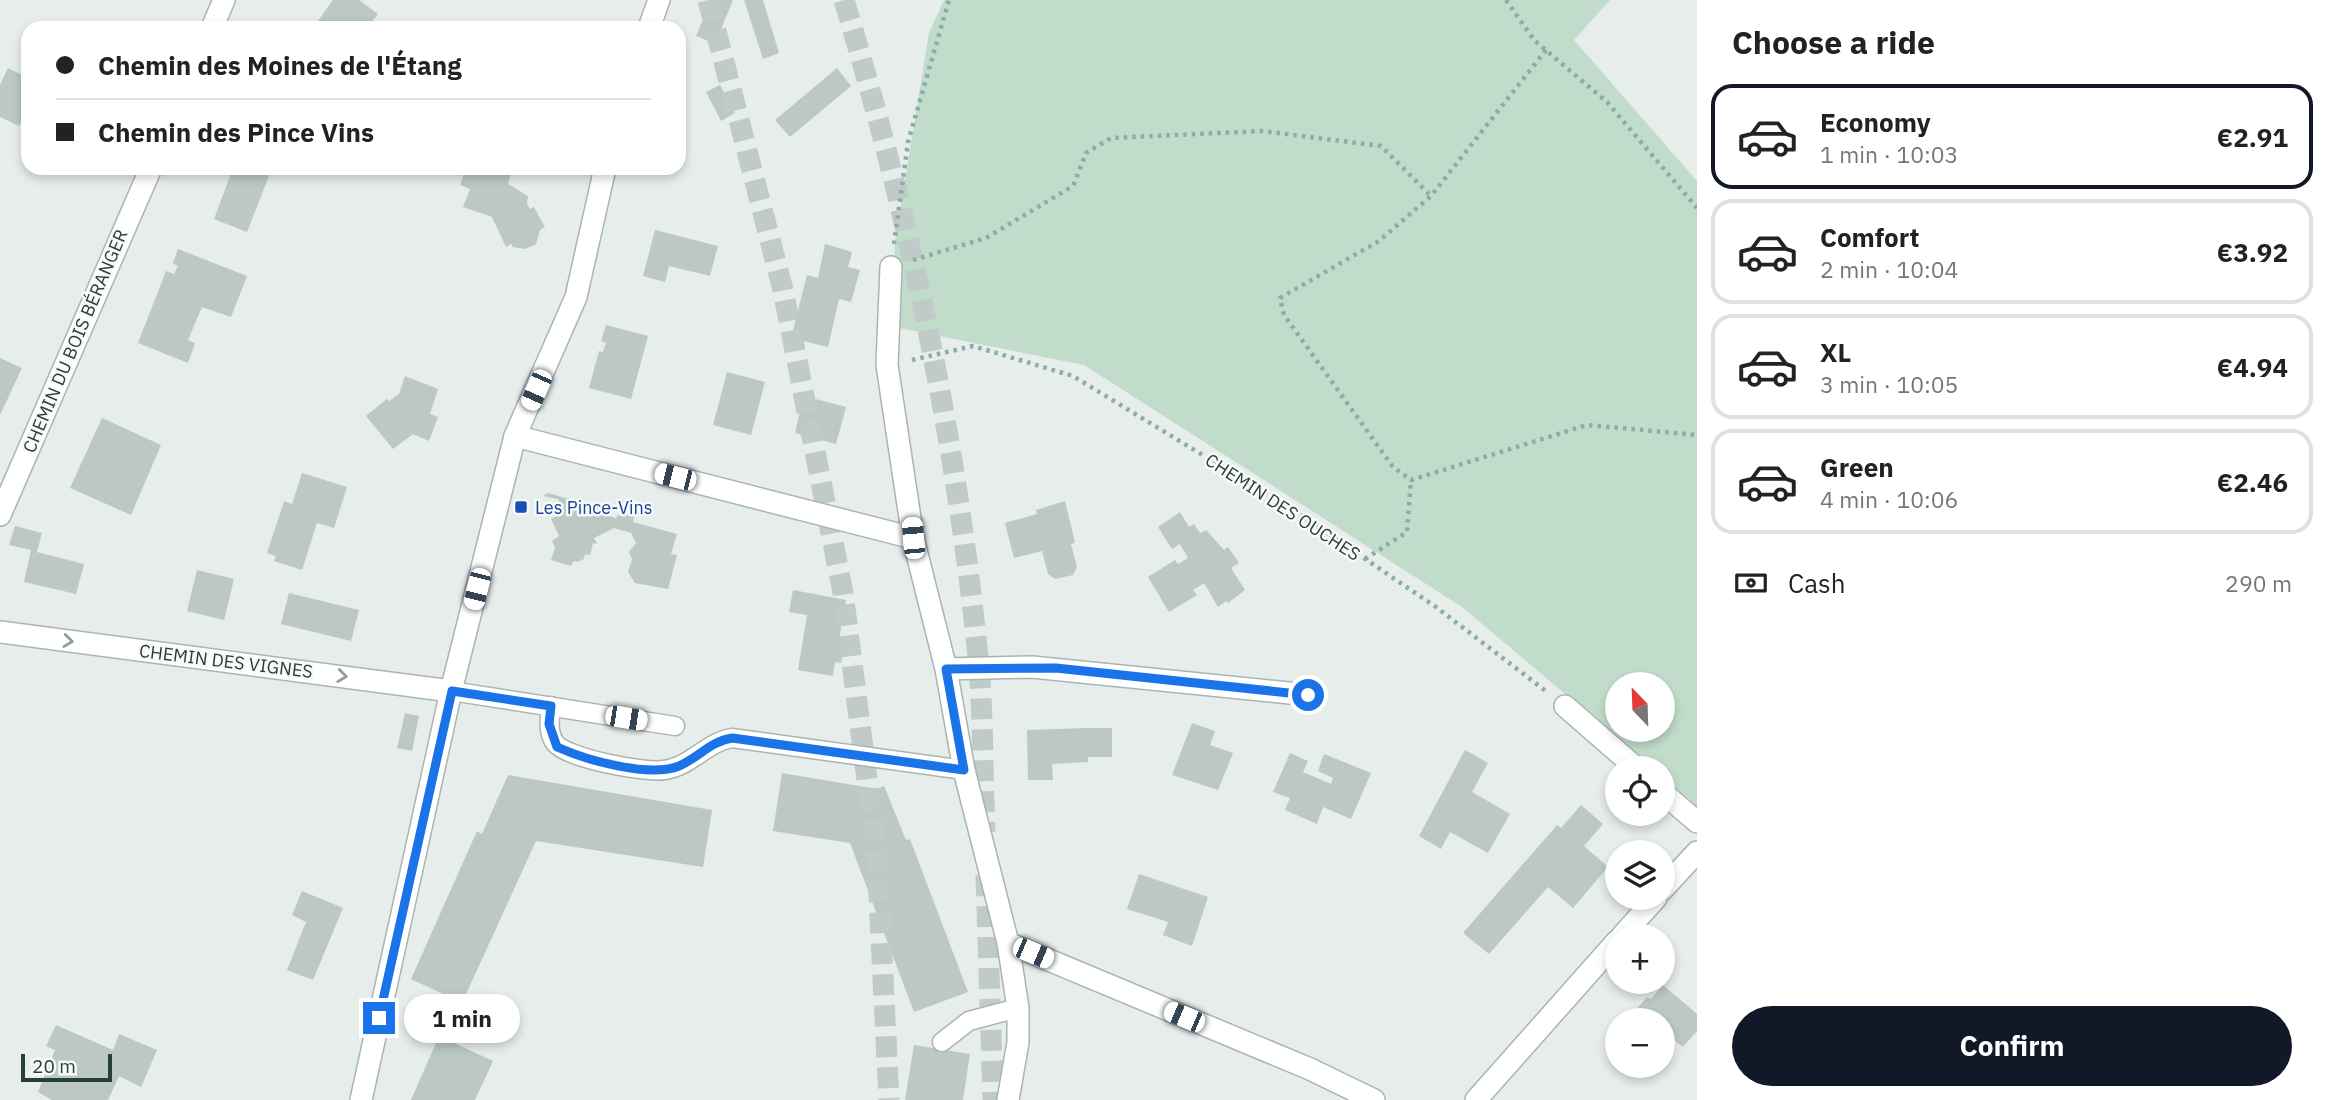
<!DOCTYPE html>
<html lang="en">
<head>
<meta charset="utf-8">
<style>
  body { margin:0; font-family:"IBM Plex Sans",sans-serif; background:#f6f6f6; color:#222; height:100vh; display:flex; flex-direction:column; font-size:26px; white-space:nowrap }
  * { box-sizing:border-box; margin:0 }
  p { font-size:23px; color:#767676 }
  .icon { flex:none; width:38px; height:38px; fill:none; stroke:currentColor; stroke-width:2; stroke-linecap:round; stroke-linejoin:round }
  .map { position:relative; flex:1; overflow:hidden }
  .panel { display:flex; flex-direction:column; background:#fff; width:630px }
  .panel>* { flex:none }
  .banner { position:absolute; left:21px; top:21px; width:665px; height:154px; border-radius:21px; box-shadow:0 4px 10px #0003; display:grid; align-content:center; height:154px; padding:0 35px; background:#fff }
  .needle { width:46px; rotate:337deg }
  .buttons { position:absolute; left:1605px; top:672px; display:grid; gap:14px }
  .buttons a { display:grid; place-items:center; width:70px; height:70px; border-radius:50%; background:#fff; box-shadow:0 4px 10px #0003; font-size:35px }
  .scale { position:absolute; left:21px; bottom:18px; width:91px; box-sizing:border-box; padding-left:7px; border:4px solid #273e3a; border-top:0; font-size:19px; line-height:24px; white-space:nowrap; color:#273e3a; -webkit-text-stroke:5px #f7faf9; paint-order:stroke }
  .end { position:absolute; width:32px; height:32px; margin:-16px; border:9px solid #1a73e8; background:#fff; box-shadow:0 0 0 4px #fff }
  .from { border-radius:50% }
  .bubble { position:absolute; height:49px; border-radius:24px; background:#fff; box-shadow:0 4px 10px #0003; font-size:23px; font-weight:800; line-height:49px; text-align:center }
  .car { position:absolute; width:21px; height:42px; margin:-21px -10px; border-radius:9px; box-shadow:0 0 5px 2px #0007; background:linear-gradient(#fff 24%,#345 0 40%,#fff 0 76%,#345 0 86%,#fff 0) }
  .banner b { display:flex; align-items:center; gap:24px; height:66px; font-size:26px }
  .banner b+b { border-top:2px solid #e0e0e0 }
  .banner i { width:18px; height:18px; background:#222 }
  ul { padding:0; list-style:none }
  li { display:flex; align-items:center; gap:21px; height:105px; margin:0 14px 10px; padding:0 21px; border:4px solid #e0e0e0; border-radius:21px }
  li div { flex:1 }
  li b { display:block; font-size:26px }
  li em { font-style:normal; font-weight:800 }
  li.selected { border-color:#111827 }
  li>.icon { width:63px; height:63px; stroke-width:1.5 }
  h2 { padding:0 35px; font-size:32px; line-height:84px }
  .pay { display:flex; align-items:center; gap:18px; height:77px; padding:0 35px; font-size:26px }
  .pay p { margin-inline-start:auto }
  .primary-button { display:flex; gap:14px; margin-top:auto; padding:14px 35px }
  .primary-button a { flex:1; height:80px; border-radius:42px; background:#111827; color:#fff; font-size:28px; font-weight:800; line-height:80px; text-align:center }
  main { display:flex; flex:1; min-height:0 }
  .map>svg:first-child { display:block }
  .green { fill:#c2dccb; fill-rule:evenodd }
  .building { fill:#bcc8c4 }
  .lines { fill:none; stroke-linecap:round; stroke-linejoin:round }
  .highway-tunnel { stroke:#c0cac8; stroke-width:21; stroke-dasharray:21 10; stroke-linecap:butt }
  .lane-casing { stroke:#a9b5b2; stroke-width:21 }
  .street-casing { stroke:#a9b5b2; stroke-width:24 }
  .path { stroke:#8bada5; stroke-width:4.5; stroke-dasharray:3.5 5; stroke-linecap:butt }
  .lane { stroke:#fff; stroke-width:18 }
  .street { stroke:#fff; stroke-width:21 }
  .oneway { stroke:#939e9c }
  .route { stroke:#1a73e8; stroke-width:9 }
  .transit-dot { fill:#1a4fb4; stroke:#f7faf9; stroke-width:2.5 }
  .labels { text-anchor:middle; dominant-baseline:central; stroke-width:5; stroke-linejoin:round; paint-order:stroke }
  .street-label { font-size:18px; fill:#273e3a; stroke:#f7faf9 }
  .transit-label { font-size:18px; fill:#164399; stroke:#f7faf9; text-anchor:start }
</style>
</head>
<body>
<main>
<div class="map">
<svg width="1697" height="1100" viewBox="0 0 1697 1100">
  <rect width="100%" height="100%" fill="#e6edeb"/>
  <path class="green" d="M944,0H1610L1574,40L1697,181V806L1663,776L1662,768H1653L1462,607L1084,365L894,327L895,242L929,33ZM1617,684H1662V730H1617Z"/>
  <g class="building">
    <polygon points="333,0 359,0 378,14 367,28 306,28 310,23 315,25"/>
    <polygon points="711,0 733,0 715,44 696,36"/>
    <polygon points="744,0 763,0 779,53 763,59"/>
    <polygon points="8,68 28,78 28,111 19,126 0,117 0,85"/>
    <polygon points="837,68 851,86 790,137 775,120"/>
    <polygon points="720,85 735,113 721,121 706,92"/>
    <polygon points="233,168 248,168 269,176 247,232 214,219"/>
    <polygon points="466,168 485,172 487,168 494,168 511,173 508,184 528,196 527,204 530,209 534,207 545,227 540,230 536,244 525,249 513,247 511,244 506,247 492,217 463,207 470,189 460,185"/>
    <polygon points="655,230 718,246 710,276 669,266 665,282 643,276"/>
    <polygon points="825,244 852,252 848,267 860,270 851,302 839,299 828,347 791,338 807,275 818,278"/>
    <polygon points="178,249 247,276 231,317 202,307 188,340 195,343 188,363 138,343 166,271 174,274 178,266 173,263"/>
    <polygon points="606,325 648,336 631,399 589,388 599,351 603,352 606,343 601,341"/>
    <polygon points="0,358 22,368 0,415"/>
    <polygon points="727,372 765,382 751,435 713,425"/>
    <polygon points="405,376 438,389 430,414 438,417 429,441 413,434 393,449 366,416 387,399 389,401 399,394"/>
    <polygon points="804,396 846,407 836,444 795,433"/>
    <polygon points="102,418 161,445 131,515 70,488"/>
    <polygon points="302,473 347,487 334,528 317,523 302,570 274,561 276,556 267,553 284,501 292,504"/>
    <polygon points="548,493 603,509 602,513 615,518 622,513 634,517 633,522 677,534 671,554 677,555 668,589 635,583 628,572 632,559 629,552 636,543 631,533 614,528 594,538 597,544 593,543 590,555 585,554 584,559 577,562 574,561 571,566 551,560 555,547 552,541 559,536 551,519 564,512 558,499 543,496"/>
    <polygon points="1065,501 1075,543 1071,544 1077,567 1073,575 1055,579 1048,574 1042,551 1014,558 1005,523 1037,514 1036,510"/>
    <polygon points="1180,512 1189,527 1194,524 1200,533 1206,530 1224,550 1228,547 1239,563 1231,568 1245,590 1228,603 1226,601 1218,607 1204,583 1193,590 1197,595 1169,612 1148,577 1175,560 1178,564 1188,558 1180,544 1172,549 1158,527"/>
    <polygon points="15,526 42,533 37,552 84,564 76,594 24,582 31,550 9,545"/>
    <polygon points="197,570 234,579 224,620 187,611"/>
    <polygon points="793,590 846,600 839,640 845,641 841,663 835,662 833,676 798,670 807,615 789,612"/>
    <polygon points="289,593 359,610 351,641 281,624"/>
    <polygon points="405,713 419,716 412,751 397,748"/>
    <polygon points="1192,723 1215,731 1210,745 1233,753 1218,790 1172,775"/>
    <polygon points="1087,728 1112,728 1112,757 1088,757 1088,762 1052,764 1053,780 1028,780 1027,730"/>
    <polygon points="1465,750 1488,763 1472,792 1510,814 1488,853 1450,832 1441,849 1419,836"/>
    <polygon points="1290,753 1308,761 1303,772 1331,784 1333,778 1318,771 1324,754 1371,773 1351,819 1323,807 1317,824 1285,810 1290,798 1273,792"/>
    <polygon points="782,773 877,789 884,786 906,840 910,839 968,992 914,1012 850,843 773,831"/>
    <polygon points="508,775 712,810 703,867 536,841 462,1003 411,979 477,831 482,834"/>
    <polygon points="1581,805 1603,824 1584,846 1608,867 1573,908 1548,887 1489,954 1463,933 1557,825 1561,828"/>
    <polygon points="1139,874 1208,897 1192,946 1163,935 1168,922 1127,909"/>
    <polygon points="302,891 343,908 313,980 287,970 306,922 292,915"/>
    <polygon points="1663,985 1697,1014 1697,1031 1683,1047 1662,1030 1662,1020 1627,1020 1647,997 1651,999"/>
    <polygon points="56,1025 113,1050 119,1034 157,1050 141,1087 119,1076 108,1100 52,1100 38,1092 55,1050 46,1046"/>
    <polygon points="439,1036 493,1061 475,1100 411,1100"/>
    <polygon points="914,1045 970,1054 963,1100 905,1100"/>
  </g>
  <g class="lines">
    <g class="highway-tunnel">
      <polyline points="708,0 783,290 843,593 877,857 889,1100"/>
      <path d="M844,0C908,212 954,426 977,647C984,708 982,771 985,832"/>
      <polyline points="986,875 993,1100"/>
    </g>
    <g class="lane-casing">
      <g id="lane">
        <polyline points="451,691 675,726"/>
        <path d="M551,706C550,718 547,732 555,743C566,758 644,773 664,770C690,767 707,742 732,738L964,770"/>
        <polyline points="942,1042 969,1021 1018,1008"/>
      </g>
    </g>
    <g class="street-casing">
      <g id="street">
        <polyline points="212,28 224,0"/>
        <polyline points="649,28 659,0"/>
        <polyline points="891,267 887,365 913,538 946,669 964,770 1008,943 1018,1008 1018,1042 1008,1100"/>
        <polyline points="515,436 913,538"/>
        <polyline points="0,515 151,168"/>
        <polyline points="0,632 451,691"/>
        <polyline points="946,669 1032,667 1309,695"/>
        <polyline points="1565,706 1636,768"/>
        <polyline points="1662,792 1697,822"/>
        <polyline points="1662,890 1697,852"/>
        <polyline points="1622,936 1656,898"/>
        <polyline points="1008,943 1310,1069 1374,1100"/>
        <polyline points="361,1100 451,691 515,436 576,297 605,168"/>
        <polyline points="1476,1100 1617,941"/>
      </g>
    </g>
    <g class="path">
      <polyline points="1506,0 1534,40 1607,102 1697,208"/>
      <polyline points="1546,50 1431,196 1379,241 1280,298 1284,315 1393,467 1411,480 1587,425 1697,435"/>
      <polyline points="894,244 908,142 949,0"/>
      <polyline points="913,260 986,238 1073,186 1086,153 1111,138 1262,131 1381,146 1431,196"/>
      <polyline points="912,360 973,346 1073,376 1296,512 1436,607 1547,692"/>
      <polyline points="1365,559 1407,532 1411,480"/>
    </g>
    <use href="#lane" class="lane"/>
    <use href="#street" class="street"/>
  </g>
  <defs><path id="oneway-chevron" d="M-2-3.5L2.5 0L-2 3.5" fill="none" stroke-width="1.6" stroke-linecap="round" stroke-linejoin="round" transform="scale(1.75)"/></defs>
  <g class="oneway">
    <use href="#oneway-chevron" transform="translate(68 641) rotate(7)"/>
    <use href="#oneway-chevron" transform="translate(342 676) rotate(7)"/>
  </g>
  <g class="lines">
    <path class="route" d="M379,1018L452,691L551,706L549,724L557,747C586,760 649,778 679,766C698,758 711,741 732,738L964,770L946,669L1056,668L1308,695"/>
  </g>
  <rect class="transit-dot" x="514" y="500" width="14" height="14" rx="3.5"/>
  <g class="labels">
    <g class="street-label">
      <text transform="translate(75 341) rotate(-67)">CHEMIN DU BOIS BÉRANGER</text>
      <text transform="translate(1283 507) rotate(33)">CHEMIN DES OUCHES</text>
      <text transform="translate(226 661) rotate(7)">CHEMIN DES VIGNES</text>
    </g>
    <g class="transit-label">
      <text x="535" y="507">Les Pince-Vins</text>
    </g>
  </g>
</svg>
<div class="buttons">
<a><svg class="needle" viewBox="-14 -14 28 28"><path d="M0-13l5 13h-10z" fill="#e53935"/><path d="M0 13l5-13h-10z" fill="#767676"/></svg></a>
<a><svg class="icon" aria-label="locate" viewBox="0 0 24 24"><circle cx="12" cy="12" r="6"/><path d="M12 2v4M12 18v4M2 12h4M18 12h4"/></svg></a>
<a><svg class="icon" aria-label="layers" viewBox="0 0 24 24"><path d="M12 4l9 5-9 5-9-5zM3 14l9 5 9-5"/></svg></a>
<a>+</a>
<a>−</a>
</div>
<div class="scale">20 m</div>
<i class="end from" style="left:1308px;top:695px"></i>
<i class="end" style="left:379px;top:1018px"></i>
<div class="bubble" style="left:404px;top:994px;width:116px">1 min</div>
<i class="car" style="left:536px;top:390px;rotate:204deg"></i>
<i class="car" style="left:675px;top:477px;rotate:284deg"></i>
<i class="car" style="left:913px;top:538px;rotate:355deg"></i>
<i class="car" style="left:477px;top:589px;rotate:194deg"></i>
<i class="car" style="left:626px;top:718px;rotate:99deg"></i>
<i class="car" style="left:1033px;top:953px;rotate:113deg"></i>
<i class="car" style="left:1184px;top:1017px;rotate:293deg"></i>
<div class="banner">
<b><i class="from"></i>Chemin des Moines de l'Étang</b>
<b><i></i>Chemin des Pince Vins</b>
</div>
</div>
<section class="panel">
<h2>Choose a ride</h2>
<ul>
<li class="selected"><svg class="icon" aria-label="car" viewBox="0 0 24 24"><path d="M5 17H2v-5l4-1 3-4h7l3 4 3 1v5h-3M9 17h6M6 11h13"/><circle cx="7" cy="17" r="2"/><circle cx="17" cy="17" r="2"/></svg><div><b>Economy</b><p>1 min · 10:03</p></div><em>€2.91</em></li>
<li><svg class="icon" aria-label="car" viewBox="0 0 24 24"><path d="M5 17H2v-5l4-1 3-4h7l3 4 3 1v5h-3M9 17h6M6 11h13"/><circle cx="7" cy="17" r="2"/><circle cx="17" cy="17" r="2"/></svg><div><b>Comfort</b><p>2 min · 10:04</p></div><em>€3.92</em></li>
<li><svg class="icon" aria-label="car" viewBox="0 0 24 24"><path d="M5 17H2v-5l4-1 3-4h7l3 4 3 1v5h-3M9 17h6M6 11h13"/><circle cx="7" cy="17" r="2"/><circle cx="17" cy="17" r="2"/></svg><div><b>XL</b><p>3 min · 10:05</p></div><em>€4.94</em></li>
<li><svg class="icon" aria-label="car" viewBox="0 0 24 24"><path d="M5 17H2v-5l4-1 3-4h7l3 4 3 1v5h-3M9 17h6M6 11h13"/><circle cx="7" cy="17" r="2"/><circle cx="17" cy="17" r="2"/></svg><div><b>Green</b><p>4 min · 10:06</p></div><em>€2.46</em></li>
</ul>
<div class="pay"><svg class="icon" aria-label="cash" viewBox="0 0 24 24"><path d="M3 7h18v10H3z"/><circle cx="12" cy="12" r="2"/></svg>Cash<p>290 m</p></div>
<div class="primary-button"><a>Confirm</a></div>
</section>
</main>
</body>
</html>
